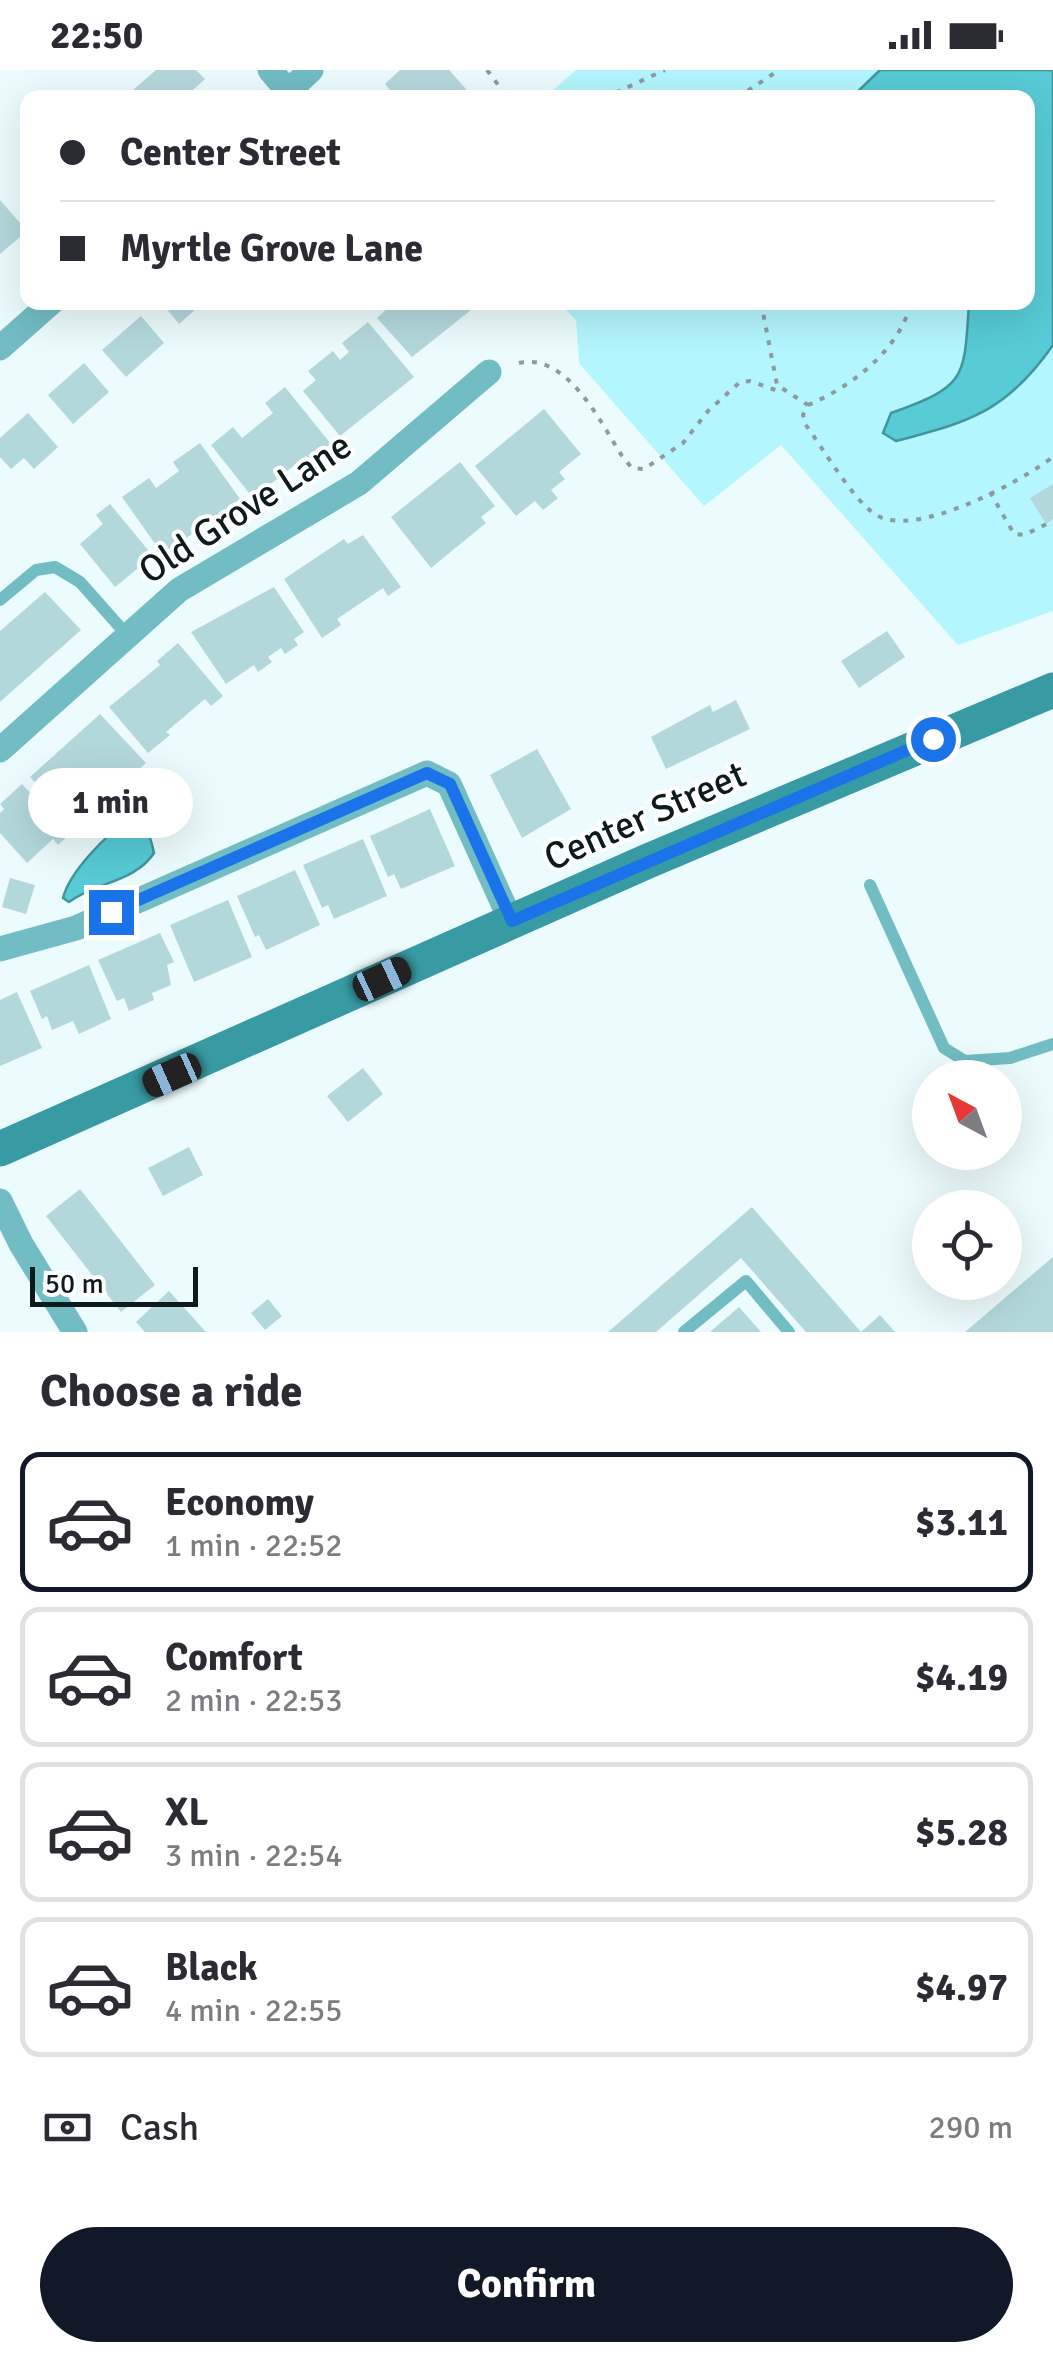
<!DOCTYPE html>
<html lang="en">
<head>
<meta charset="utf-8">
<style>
  body { margin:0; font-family:Signika,sans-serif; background:#f7f7f7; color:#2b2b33; height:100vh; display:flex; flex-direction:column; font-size:38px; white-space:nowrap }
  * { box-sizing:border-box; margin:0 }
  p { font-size:32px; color:#7c7c81 }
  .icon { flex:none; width:55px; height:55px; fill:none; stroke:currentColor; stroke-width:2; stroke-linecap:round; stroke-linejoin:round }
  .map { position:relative; height:1262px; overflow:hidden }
  .panel { display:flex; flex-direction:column; background:#fff; flex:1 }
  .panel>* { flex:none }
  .hud { position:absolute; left:20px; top:20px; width:1015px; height:220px; border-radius:20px; box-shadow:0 10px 40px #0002; display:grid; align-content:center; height:220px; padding:0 40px; background:#fff }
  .needle { width:65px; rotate:319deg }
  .controls { position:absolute; left:912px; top:990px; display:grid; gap:20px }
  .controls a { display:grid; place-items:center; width:110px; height:110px; border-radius:50%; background:#fff; box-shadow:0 10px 40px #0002; font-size:50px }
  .scale { position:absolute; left:30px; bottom:25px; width:168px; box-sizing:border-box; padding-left:10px; border:5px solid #0d1b1d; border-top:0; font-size:28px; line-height:35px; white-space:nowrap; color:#0d1b1d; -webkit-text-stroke:8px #fff; paint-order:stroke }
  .end { position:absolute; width:45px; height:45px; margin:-22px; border:12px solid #1a73e8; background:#fff; box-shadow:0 0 0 5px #fff }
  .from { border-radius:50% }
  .bubble { position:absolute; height:70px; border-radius:35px; background:#fff; box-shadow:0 10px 40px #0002; font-size:32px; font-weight:700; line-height:70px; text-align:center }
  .car { position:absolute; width:30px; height:60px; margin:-30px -15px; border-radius:12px; box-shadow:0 0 8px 2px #0007; background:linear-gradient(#222 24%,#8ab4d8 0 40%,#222 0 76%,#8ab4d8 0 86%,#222 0) }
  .hud b { display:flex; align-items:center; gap:35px; height:95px; font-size:38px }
  .hud b+b { border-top:2px solid #e1e1e2 }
  .hud i { width:25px; height:25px; background:#2b2b33 }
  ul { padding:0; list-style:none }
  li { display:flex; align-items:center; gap:30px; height:140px; margin:0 20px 15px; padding:0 20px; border:5px solid #e1e1e2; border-radius:20px }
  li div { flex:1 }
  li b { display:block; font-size:38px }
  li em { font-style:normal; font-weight:700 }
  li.selected { border-color:#111827 }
  li>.icon { width:90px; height:90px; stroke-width:1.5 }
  h2 { padding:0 40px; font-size:45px; line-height:120px }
  .pay { display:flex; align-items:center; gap:25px; height:110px; padding:0 40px; font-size:38px }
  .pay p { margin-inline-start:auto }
  .cta { display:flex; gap:20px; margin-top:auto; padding:20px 40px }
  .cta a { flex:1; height:115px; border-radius:60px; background:#111827; color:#fff; font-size:40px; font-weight:700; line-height:115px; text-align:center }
  .status { display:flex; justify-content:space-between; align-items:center; height:70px; padding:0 50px; background:#fff; direction:ltr }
  .status svg { height:28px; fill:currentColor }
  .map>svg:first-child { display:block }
  .green { fill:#b3f6fd }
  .water { fill:#57cbd6; stroke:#41969e; stroke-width:2.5 }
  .building { fill:#b3d8dc }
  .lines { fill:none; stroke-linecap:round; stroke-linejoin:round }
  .path { stroke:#8d9b9d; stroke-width:4; stroke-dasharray:5 8; stroke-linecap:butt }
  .lane { stroke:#72bcc3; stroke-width:12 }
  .street { stroke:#72bcc3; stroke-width:25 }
  .secondary { stroke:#389aa3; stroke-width:35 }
  .route { stroke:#1a73e8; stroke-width:12 }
  .labels { text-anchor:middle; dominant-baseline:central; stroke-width:8; stroke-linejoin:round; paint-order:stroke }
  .street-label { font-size:38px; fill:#0d1b1d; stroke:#fff }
</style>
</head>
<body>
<div class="status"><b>22:50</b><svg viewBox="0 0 49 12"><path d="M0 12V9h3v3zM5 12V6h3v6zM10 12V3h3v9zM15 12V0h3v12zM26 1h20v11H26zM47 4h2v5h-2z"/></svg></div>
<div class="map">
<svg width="1053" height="1262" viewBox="0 0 1053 1262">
  <rect width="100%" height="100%" fill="#ecfbfd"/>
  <polygon class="green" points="576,0 1053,0 1053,541 958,575 781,375 704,436 579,293 576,250 559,233 1028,232 1028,28 544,28"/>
  <g class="water">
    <path d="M880,0H1053V275C1007,341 970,352 896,371L883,363L891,343C967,316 964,309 969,233L1028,232V28L852,27Z"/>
    <path d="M128,751C148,755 150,764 154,783C135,812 96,812 69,832L63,828C69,803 106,764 128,751Z"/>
  </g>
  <g class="building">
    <polygon points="156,0 196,0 205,9 184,28 140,28 133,20"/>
    <polygon points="400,0 449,0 474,28 396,28 385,14"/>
    <polygon points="0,130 27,161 0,184"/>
    <polygon points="161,232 204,232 179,254"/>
    <polygon points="385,232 481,232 412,287 377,248 389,237"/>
    <polygon points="141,246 164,273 126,307 102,280"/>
    <polygon points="368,252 414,307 340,366 303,321 316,310 308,301 333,281 340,290 349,282 342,273"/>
    <polygon points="84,293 109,322 73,354 48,325"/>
    <polygon points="285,317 331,374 310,391 306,386 253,428 211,375 233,357 242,368 273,343 265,333"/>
    <polygon points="544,339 581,384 559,402 565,409 551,420 558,428 543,440 535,431 516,446 475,396"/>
    <polygon points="28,343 58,377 34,399 24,388 11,399 0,387 0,368"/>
    <polygon points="200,373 240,429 163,485 122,427 149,408 156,418 179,401 173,392"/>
    <polygon points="460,392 495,436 481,447 486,453 431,498 391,447"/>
    <polygon points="1053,414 1053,449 1046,454 1030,428"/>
    <polygon points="110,434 153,486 115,517 80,474 103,454 96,445"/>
    <polygon points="363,465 401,517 388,526 383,518 337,549 341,555 322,568 284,509 344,469 348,474"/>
    <polygon points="274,517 304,562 294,569 298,575 285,584 281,578 268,587 272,592 258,602 254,595 226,614 191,562"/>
    <polygon points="45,522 81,560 0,632 0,561"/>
    <polygon points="887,561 905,587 859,618 841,591"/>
    <polygon points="178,573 223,626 211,636 205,629 166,662 170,665 148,683 109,637 160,595 157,591"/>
    <polygon points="736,630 750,659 666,699 651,667 710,635 713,642"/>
    <polygon points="100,644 146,693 135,703 130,698 89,736 95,743 78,759 30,707"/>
    <polygon points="537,679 571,739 522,768 490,705"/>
    <polygon points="22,714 69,765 58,775 53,769 27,793 0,763 0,743 4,739 0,734"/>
    <polygon points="430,739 455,796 401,819 394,804 388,807 370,766"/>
    <polygon points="363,769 387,826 334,849 328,835 322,838 303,795"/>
    <polygon points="295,800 320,855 266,880 259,865 255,867 237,826"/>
    <polygon points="10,808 35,815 26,844 2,837"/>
    <polygon points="228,830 252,887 194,912 170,855"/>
    <polygon points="160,863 174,892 167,895 171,915 152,923 154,930 129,941 124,928 117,931 98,890"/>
    <polygon points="89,895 111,949 79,964 73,951 52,960 47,946 42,949 30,921"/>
    <polygon points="17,922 42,978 0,996 0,930"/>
    <polygon points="363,998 383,1024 348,1052 327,1026"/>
    <polygon points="189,1077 203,1105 163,1126 148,1098"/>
    <polygon points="80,1119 155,1215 121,1242 46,1146"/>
    <polygon points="752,1137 861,1262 806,1262 741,1188 656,1262 608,1262"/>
    <polygon points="1053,1187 1053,1262 965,1262"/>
    <polygon points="169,1221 206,1262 145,1262 136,1252"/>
    <polygon points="268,1229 282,1246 265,1260 251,1243"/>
    <polygon points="739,1237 761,1262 710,1262"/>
    <polygon points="880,1245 895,1262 861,1262"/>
  </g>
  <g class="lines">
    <g class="path">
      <polyline points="487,0 508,28"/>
      <polyline points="604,28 665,0"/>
      <polyline points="737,28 779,0"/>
      <path d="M761,232L777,315L808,335L803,345L805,354C823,378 852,429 876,445C916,469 1020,412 1053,387"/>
      <path d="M519,293C567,282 601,353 622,386L632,398L644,399L683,373L708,341L740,312L750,311L781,322"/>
      <path d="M808,335C851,317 900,280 911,232"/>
      <polyline points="990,422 1014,464 1024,465 1053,451"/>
    </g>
    <g class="lane">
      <polyline points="0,530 36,500 55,497 80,512 127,565"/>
      <polyline points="870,815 944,978 965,991 1010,988 1053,974"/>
      <polyline points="684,1262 746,1211 789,1262"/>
    </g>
    <g class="street">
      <polyline points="270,0 288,21"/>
      <polyline points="281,28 311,0"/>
      <polyline points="0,278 52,232"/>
      <polyline points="0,680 179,520 359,413 489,302"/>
      <polyline points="0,879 76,858 427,703 449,714 511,851"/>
      <polyline points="0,1131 21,1174 75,1262"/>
    </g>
    <polyline class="secondary" points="0,1079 648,791 1053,620"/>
  </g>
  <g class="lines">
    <polyline class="route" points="111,842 427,703 450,714 512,851 933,669"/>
  </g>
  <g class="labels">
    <g class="street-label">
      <text transform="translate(245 438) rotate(-33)">Old Grove Lane</text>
      <text transform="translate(645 746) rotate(-24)">Center Street</text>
    </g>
  </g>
</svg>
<div class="controls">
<a><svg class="needle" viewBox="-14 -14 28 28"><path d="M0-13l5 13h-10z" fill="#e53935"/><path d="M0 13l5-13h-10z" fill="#7c7c81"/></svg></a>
<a><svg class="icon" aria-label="locate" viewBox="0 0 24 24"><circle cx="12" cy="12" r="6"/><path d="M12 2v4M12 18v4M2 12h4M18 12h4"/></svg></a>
</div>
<div class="scale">50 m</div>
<i class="end from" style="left:933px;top:669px"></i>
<i class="end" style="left:111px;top:842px"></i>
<div class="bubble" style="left:28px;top:698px;width:165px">1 min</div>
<i class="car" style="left:382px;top:909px;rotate:65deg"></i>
<i class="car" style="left:172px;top:1005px;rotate:246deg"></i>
<div class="hud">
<b><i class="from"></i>Center Street</b>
<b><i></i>Myrtle Grove Lane</b>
</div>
</div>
<section class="panel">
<h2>Choose a ride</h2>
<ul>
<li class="selected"><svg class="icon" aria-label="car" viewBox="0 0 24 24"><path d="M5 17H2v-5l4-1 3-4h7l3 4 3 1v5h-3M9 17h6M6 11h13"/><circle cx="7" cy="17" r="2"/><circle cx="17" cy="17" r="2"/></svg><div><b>Economy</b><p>1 min · 22:52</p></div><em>$3.11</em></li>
<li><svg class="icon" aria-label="car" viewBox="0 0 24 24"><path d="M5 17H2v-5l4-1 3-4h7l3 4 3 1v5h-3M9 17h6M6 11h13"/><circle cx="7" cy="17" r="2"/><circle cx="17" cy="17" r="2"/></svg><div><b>Comfort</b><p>2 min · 22:53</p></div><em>$4.19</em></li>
<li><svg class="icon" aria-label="car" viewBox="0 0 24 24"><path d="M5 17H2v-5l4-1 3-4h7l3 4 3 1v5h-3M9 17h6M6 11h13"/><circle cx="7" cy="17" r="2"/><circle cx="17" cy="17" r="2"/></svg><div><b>XL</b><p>3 min · 22:54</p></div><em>$5.28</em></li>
<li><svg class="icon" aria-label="car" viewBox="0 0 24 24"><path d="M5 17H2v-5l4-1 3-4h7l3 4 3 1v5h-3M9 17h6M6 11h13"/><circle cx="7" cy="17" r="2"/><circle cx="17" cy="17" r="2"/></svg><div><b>Black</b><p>4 min · 22:55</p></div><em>$4.97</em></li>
</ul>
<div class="pay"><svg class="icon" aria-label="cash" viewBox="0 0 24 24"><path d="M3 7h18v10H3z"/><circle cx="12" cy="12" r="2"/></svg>Cash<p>290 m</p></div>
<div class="cta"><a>Confirm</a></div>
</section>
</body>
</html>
